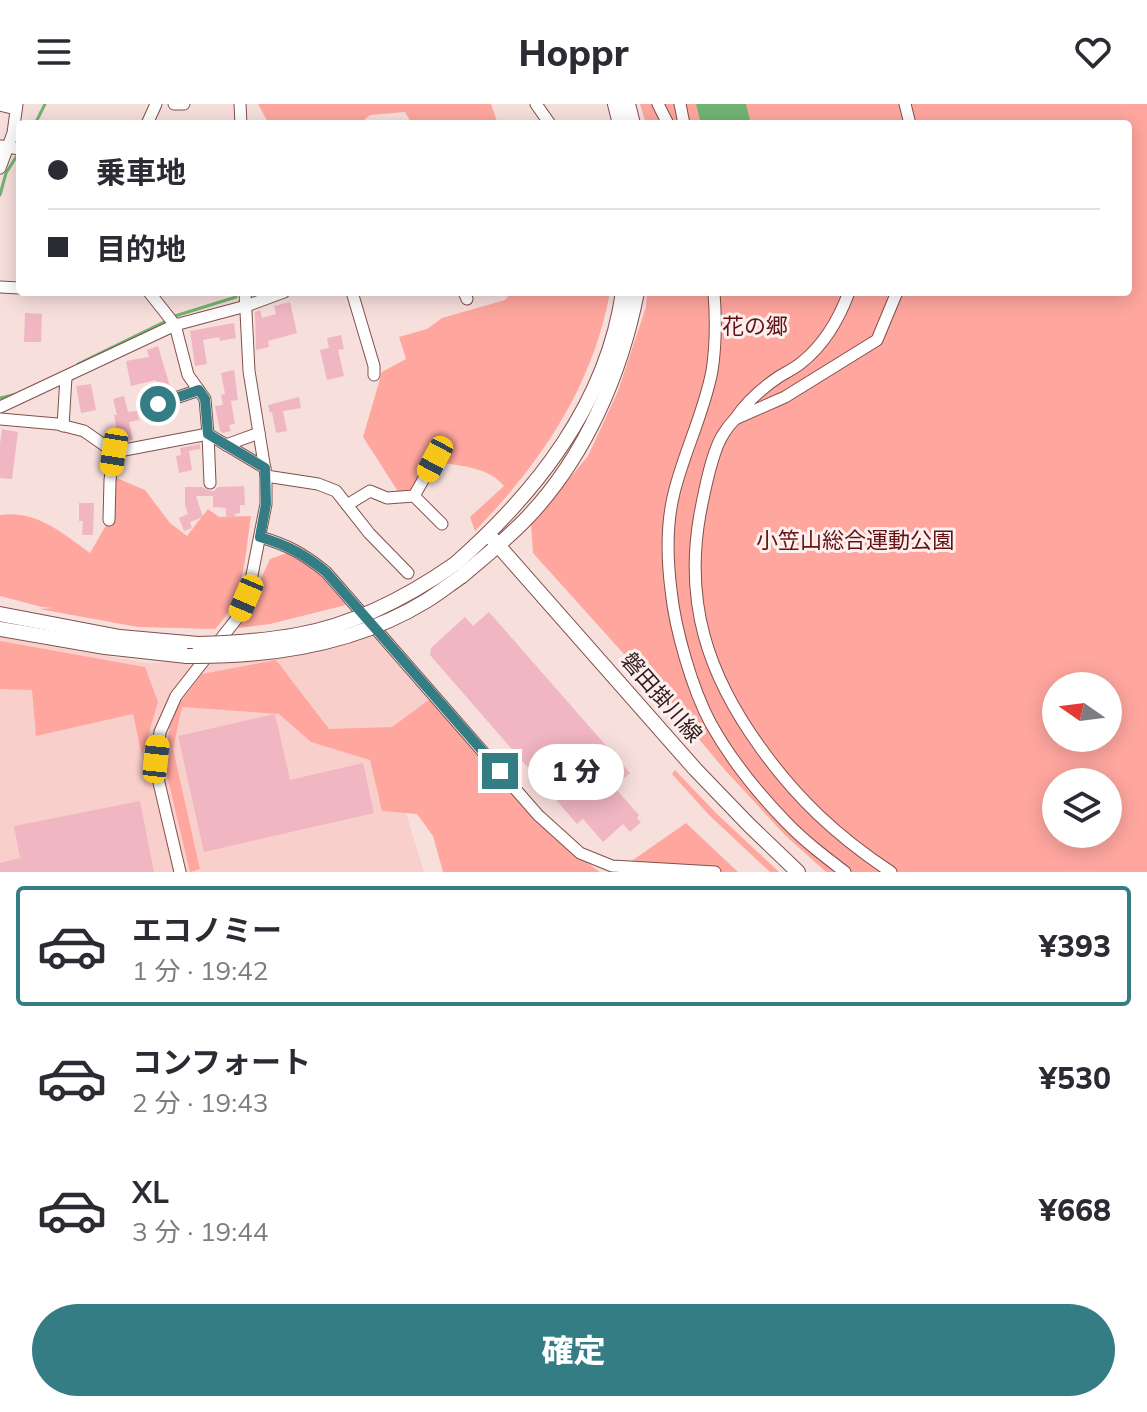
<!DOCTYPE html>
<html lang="ja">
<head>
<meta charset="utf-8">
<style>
  body { margin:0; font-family:Mulish,"Noto Sans JP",sans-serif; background:#f7f7f7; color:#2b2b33; height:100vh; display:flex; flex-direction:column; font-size:30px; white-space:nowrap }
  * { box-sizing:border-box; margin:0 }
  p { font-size:26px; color:#7c7c81 }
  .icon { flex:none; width:44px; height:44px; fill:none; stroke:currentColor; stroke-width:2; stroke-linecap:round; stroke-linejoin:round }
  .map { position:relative; height:768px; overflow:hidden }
  .details { display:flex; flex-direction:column; background:#fff; flex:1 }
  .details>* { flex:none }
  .hud { position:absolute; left:16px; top:16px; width:1116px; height:176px; border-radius:8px; box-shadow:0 4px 20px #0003; display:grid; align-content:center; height:176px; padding:0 32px; background:#fff }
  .needle { width:52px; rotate:284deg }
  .controls { position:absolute; left:1042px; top:568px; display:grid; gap:16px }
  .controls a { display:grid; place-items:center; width:80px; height:80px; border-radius:50%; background:#fff; box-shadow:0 4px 20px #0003; font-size:40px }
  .end { position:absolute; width:36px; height:36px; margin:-18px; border:10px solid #357d85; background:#fff; box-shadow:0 0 0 4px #fff }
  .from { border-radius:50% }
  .bubble { position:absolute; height:56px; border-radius:28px; background:#fff; box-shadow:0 4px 20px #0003; font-size:26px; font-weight:800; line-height:56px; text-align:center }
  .car { position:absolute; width:24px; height:48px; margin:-24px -12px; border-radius:10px; box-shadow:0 0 6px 2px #0007; background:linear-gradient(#f5c518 24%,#345 0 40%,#f5c518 0 76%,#345 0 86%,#f5c518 0) }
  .hud b { display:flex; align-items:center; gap:28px; height:76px; font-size:30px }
  .hud b+b { border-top:2px solid #e1e1e2 }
  .hud i { width:20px; height:20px; background:#2b2b33 }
  ul { padding:14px 0 0; list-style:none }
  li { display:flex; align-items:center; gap:24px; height:120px; margin:0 16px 12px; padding:0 16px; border:4px solid transparent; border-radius:8px }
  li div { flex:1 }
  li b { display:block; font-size:30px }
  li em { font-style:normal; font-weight:800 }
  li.current { border-color:#357d85 }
  li>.icon { width:72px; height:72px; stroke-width:1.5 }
  .action { display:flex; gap:16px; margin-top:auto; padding:16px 32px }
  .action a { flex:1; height:92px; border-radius:48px; background:#357d85; color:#fff; font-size:32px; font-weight:800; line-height:92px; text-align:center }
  header { display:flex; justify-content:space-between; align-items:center; height:104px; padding:0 32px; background:#fff; font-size:36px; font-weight:800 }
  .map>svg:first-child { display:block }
  .built { fill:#f9cfcb }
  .green { fill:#ffa79f; fill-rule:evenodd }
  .water { fill:#71b372 }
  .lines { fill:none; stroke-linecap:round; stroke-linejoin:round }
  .stream { stroke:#71b372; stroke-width:3 }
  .building { fill:#f0b6c2 }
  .minor-casing { stroke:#82504c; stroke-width:13 }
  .major-casing { stroke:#82504c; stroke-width:16 }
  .minor { stroke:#fff; stroke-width:11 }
  .major { stroke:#fff; stroke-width:14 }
  .major-bridge-casing { stroke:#82504c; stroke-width:16; stroke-linecap:butt }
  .major-bridge { stroke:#fff; stroke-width:14 }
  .route { stroke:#357d85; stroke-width:10 }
  .labels { text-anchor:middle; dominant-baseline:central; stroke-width:6; stroke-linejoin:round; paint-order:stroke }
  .park-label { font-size:22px; fill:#641114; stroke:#fcefee }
  .street-label { font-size:22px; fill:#301b19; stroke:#fcefee }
</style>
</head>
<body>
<header><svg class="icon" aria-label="menu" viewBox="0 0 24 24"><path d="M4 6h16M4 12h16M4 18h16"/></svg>Hoppr<svg class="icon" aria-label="heart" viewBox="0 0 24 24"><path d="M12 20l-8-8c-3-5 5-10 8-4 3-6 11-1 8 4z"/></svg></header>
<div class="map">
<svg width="1147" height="768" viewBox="0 0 1147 768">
  <rect width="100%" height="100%" fill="#f7dfdc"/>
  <polygon class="built" points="372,532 443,610 383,706 406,709 424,768 0,768 0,533 146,559 295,553"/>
  <g class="green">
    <polygon points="258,0 491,0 498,20 412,20 405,8 370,11 359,20 269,20"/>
    <path d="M640,0H1147V768H826L785,731L724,665L677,609L533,449L531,420L588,352L618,287L646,203L647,188H1128V20H646ZM1056,582H1108V634H1056ZM1056,678H1108V730H1056Z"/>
    <path d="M512,188H610C593,282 541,359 475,427L470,413L504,382C489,363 460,362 438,358L430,364L417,399L399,389L363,333L382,268L406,255L399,233L427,225L442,214L505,196Z"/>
    <path d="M114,373L145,386L170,419L187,432L208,405L219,413L251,412C245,450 245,496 215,525L138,523L39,505L53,504L42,503L0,492V411C37,406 62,429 90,449L109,416Z"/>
    <polygon points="287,449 314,464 346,501 270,520 238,524 270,455"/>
    <polygon points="0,537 145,563 158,598 142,652 133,610 36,632 32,586 0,585"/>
    <polygon points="276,556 329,625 392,623 430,595 554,734 600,768 443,768 433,732 417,710 382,707 370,656 311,638 279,610 182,603 173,645 200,765 190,768 164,659 172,609 202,570"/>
    <polygon points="675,666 716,709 779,768 770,768 709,711 672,670"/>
    <polygon points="686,719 738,768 621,768 623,763"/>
  </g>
  <polygon class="water" points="696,0 746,0 751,20 701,20"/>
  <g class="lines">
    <g class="stream">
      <polyline points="35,20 45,0"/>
      <polyline points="589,20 590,19"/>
      <polyline points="0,91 6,69 18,50"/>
      <polyline points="175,212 236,193"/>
      <polyline points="78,260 164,218"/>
      <polyline points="0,294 17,290"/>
    </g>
  </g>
  <g class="building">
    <polygon points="290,198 297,229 268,237 269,243 256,246 255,208 260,206 262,214 276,210 274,202"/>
    <polygon points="25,209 42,210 41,238 24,238"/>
    <polygon points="234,219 236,234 220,237 219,233 203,236 207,260 195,262 190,227"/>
    <polygon points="341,231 344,245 338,246 344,272 327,276 320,246 329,244 327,234"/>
    <polygon points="158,242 171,286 160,290 156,276 131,282 126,257 149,253 147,246"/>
    <polygon points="234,266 238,296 231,297 235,320 229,321 231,327 222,329 220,327 215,302 223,301 221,291 225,290 221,269"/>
    <polygon points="91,280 96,306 81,309 76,282"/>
    <polygon points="124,292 128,308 137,307 139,316 129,318 133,336 119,338 114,311 117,311 113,295"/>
    <polygon points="299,293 301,304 283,307 287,327 276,329 272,308 270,309 268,301"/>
    <polygon points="2,325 18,328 12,375 0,374 0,340"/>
    <polygon points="200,340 200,345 189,347 192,366 179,369 176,352 181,351 180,344"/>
    <polygon points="244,382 245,401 240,401 240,409 235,410 235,413 226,414 226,404 213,403 213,392 196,392 203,413 190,418 192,424 184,427 179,414 188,410 185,401 185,383 202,383 210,387 214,387 218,383"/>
    <polygon points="79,399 94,399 93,431 82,431 83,417 79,417"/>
    <polygon points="489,508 630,669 614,683 639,711 637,714 641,718 630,728 623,720 603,738 583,715 577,720 430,551 431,544 465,513 473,522"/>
    <polygon points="275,610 290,676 363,659 374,709 204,748 178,632"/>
    <polygon points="140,697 154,768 0,768 0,759 20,754 14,722"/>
  </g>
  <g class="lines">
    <g class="minor-casing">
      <g id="minor">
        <polyline points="174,0 184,0"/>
        <polyline points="240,0 241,20"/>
        <polyline points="536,0 550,20"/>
        <polyline points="658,0 668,20"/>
        <polyline points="680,0 684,20"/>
        <polyline points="905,0 910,20"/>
        <polyline points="0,1 16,5"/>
        <polyline points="147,20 156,0"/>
        <polyline points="1,42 20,45"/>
        <polyline points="0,64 13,29 17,0"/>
        <polyline points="0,183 20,184"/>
        <polyline points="149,188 175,221 188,271 205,295 208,330 265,364"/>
        <polyline points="352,188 374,262 374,271"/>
        <polyline points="464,188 467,195"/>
        <path d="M714,188C716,214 716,241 712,267C704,309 684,348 674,389C666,421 667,454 671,486C675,525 692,585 711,620C730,654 757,688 785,717C803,736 824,752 845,768"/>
        <path d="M849,188C839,215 824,241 801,259C795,264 787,268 780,272C762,284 747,297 735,315L785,293L877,236L897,188"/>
        <polyline points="0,303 175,221 246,202 284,188"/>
        <polyline points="151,311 158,300 199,286"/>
        <polyline points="0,315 57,320 84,327 114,348 208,330 210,379"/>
        <path d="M735,315C731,319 727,324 724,329C712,346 704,389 700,410C684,499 708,571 760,643C797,695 838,733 891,768"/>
        <polyline points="63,322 66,273"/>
        <polyline points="226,341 259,329"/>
        <polyline points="266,372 318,380 336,387 369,429 408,469"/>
        <polyline points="414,392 435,355"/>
        <polyline points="347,401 370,387 387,394 414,392 442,420"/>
        <polyline points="109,416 110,376 114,348"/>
        <path d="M260,433C288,441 304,450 326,468L538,711L580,749L612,762L715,768"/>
        <polyline points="180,768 156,666 160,628 176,592 238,513 246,494 252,471 266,400 266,372 249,267 245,188"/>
      </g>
    </g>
    <g class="major-casing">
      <g id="major">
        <polyline points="615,0 620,20"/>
        <polyline points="628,0 633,20"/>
        <polyline points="489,431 695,665 749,721 798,768"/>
        <path d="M455,460C537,388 607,299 623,188"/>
        <path d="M462,472C484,453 507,435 527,414C585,353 621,270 637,188"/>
        <polyline points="0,510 120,533 198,540"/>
        <polyline points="0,525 105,543 187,552"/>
      </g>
    </g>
    <use href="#minor" class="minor"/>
    <use href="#major" class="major"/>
    <g class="major-bridge-casing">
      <g id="major-bridge">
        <path d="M198,540C232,539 264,537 297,531C354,521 409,492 455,460"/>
        <path d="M187,552C268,553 356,540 426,497C439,489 450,480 462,472"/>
      </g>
    </g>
    <use href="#major-bridge" class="major-bridge"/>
  </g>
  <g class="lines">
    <path class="route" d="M158,300L199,286L205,295L208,330L265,364L266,400L260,433C287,441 304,450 326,468L500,667"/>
  </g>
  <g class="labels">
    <g class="park-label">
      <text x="755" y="222">花の郷</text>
      <text x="855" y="436">小笠山総合運動公園</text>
    </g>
    <g class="street-label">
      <text transform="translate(662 593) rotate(49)">磐田掛川線</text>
    </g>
  </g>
</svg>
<div class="controls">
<a><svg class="needle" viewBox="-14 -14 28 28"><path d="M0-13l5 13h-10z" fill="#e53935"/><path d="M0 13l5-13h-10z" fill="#7c7c81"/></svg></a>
<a><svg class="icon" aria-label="layers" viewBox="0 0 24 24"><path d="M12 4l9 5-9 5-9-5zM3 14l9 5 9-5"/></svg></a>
</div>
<i class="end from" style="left:158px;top:300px"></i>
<i class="end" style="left:500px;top:667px"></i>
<div class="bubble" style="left:528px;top:640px;width:96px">1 分</div>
<i class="car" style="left:114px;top:348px;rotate:189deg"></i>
<i class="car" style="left:435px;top:355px;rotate:208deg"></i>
<i class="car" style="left:246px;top:494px;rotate:203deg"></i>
<i class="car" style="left:156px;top:655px;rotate:6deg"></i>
<div class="hud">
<b><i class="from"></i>乗車地</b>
<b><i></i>目的地</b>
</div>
</div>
<section class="details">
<ul>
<li class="current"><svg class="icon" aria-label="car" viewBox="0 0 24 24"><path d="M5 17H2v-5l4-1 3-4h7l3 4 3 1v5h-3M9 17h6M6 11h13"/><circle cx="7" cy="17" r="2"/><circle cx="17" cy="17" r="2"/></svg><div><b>エコノミー</b><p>1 分 · 19:42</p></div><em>¥393</em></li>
<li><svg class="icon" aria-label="car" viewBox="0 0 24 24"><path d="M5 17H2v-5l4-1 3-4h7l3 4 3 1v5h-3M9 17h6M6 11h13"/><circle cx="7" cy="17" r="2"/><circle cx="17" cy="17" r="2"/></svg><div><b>コンフォート</b><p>2 分 · 19:43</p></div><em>¥530</em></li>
<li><svg class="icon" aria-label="car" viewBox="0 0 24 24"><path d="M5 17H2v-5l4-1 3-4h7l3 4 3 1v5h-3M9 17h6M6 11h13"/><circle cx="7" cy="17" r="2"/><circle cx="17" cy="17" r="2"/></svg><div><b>XL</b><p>3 分 · 19:44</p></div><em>¥668</em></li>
</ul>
<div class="action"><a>確定</a></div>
</section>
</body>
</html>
